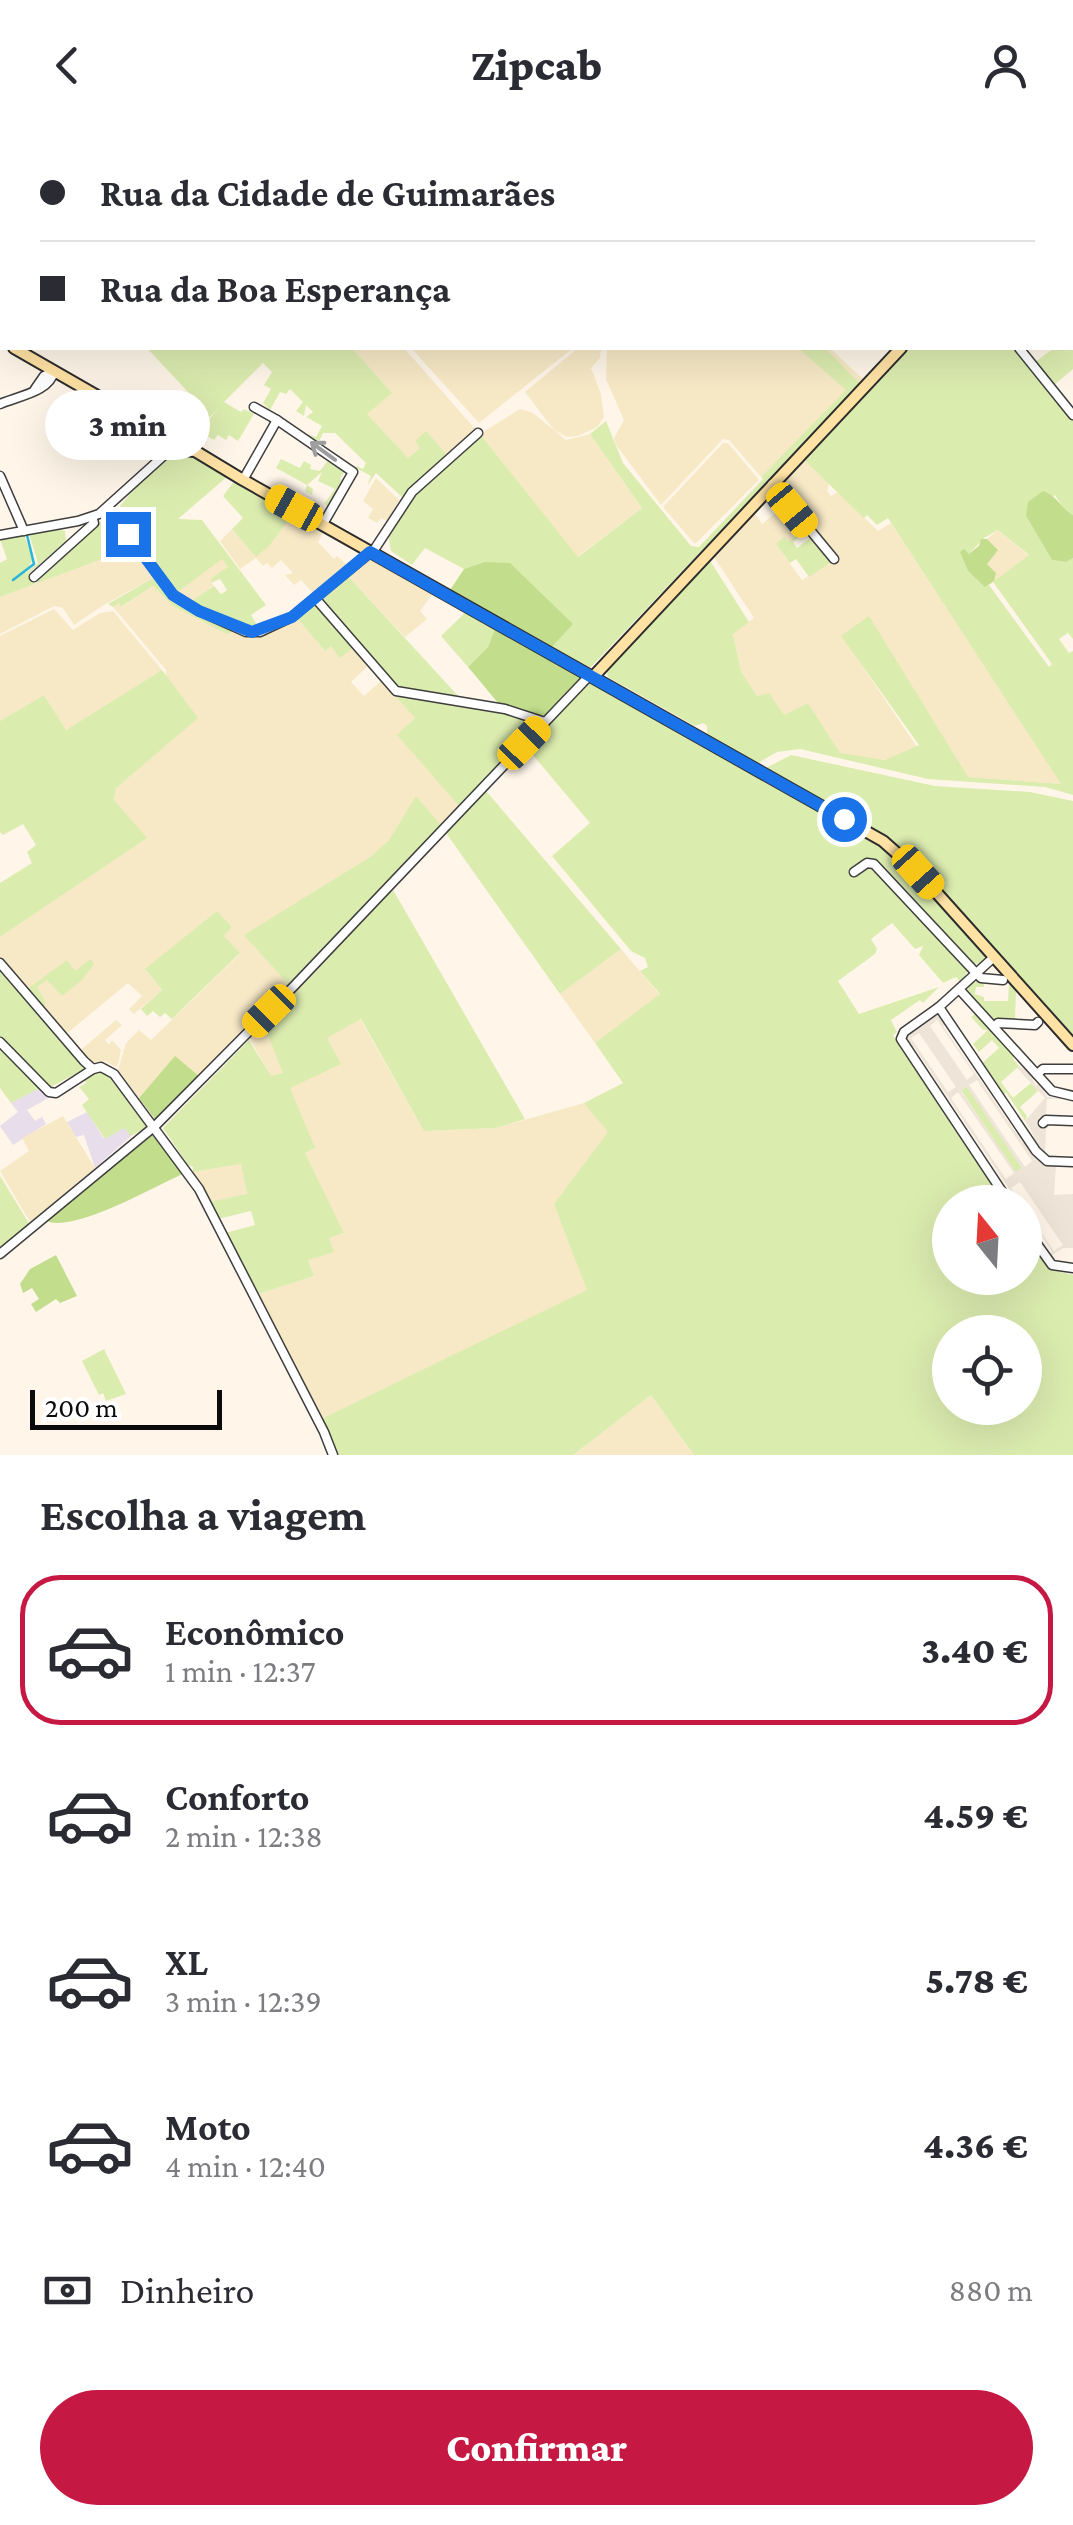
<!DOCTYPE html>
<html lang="pt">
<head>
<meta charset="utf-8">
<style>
  body { margin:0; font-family:"Crimson Pro",serif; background:#f2f2f3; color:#2b2b33; height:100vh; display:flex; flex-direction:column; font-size:38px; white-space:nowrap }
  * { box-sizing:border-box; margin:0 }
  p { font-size:32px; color:#7c7c81 }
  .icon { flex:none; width:55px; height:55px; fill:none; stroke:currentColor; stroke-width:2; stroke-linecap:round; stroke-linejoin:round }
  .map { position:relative; height:1325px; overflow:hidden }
  .panel { display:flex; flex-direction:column; background:#fff; flex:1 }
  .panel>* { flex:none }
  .hud { position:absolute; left:0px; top:0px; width:1075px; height:220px; box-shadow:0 10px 40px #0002; display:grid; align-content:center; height:220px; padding:0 40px; background:#fff }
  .needle { width:65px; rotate:342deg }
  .buttons { position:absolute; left:932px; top:1055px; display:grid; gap:20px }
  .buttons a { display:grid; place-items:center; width:110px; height:110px; border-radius:50%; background:#fff; box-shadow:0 10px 40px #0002; font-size:50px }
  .scale { position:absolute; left:30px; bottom:25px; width:192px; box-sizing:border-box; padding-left:10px; border:5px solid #0b0b0b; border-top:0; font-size:28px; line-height:35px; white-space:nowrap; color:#0b0b0b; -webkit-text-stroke:8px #fff; paint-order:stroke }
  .end { position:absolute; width:45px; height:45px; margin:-22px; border:12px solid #1a73e8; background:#fff; box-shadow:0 0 0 5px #fff }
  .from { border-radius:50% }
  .bubble { position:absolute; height:70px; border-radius:35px; background:#fff; box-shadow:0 10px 40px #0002; font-size:32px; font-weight:800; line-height:70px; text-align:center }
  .car { position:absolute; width:30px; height:60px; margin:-30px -15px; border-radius:12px; box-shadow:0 0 8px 2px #0007; background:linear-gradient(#f5c518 24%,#345 0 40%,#f5c518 0 76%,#345 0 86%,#f5c518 0) }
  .hud b { display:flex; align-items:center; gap:35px; height:95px; font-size:38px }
  .hud b+b { border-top:2px solid #e1e1e2 }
  .hud i { width:25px; height:25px; background:#2b2b33 }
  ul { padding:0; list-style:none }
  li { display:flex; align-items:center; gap:30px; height:150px; margin:0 20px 15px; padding:0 20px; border:5px solid transparent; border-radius:40px }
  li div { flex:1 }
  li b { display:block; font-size:38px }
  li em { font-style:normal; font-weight:800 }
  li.selected { border-color:#c51843 }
  li>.icon { width:90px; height:90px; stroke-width:1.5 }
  h2 { padding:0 40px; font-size:45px; line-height:120px }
  .pay { display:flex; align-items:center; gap:25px; height:110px; padding:0 40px; font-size:38px }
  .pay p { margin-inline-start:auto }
  .cta { display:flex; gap:20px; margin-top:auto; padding:20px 40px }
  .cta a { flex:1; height:115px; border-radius:60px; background:#c51843; color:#fff; font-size:40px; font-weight:800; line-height:115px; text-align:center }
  header { display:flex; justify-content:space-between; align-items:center; height:130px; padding:0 40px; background:#fff; font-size:45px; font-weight:800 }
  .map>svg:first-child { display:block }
  .industrial { fill:#e7ddeb }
  .farmland { fill:#f7e9c6 }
  .green { fill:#dbecaf; fill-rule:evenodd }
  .forest { fill:#c2de8d }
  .plaza { fill:#eee4d8; fill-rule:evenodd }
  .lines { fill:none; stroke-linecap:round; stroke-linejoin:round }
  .stream { stroke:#29b6d8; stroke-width:2.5 }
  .minor-casing { stroke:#3e3e3e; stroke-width:11 }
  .secondary-casing { stroke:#2d2d2d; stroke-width:14 }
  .minor { stroke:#fff; stroke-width:8 }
  .secondary { stroke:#ffe2a4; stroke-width:10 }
  .oneway { stroke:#9d9d9d }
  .route { stroke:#1a73e8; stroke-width:12 }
</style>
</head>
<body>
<header><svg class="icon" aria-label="back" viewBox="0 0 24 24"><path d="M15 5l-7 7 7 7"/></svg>Zipcab<svg class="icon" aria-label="person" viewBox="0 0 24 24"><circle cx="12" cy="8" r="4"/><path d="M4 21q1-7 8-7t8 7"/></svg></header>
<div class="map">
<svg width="1073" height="1325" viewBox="0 0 1073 1325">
  <rect width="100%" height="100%" fill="#fff6e9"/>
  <g class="industrial">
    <polygon points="40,958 50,967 27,980 35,991 42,987 46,994 13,1015 0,996 18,982 11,973"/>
    <polygon points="87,982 104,1009 125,997 131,1006 95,1038 84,1005 76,1007 67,992"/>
  </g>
  <g class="farmland">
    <polygon points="352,218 404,218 476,300 447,325 426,302 421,317 408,328 367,284 391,262"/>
    <polygon points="411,218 573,218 479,293"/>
    <polygon points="578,218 601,218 600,228 591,238 601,264 604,287 597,297 578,306 567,307 554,300 525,262"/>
    <polygon points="607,218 830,218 864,250 851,264 846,261 761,347 729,310 723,309 661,375 616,315 614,308 624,290 606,249"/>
    <polygon points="520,279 533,283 566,310 590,304 642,378 577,427 480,304"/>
    <polygon points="723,313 728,313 759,350 695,414 663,377"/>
    <polygon points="802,328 829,354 827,361 831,366 838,362 878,401 891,393 1062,654 966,647 842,506 917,617 886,630 840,624 808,573 784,586 769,564 757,566 741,541 733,503 754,488 712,424 753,381 762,394 784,376 801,400 788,413 776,414 802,450 837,428 777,355"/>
    <polygon points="376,348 399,370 387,391 381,388 377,393 368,388 373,379 363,371"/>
    <polygon points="293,384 324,401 318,412 334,429 337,426 348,436 315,465 301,450 294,455 285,445 293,443 281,430 272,438 267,433 263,436 256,428 240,439 220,411 232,399 256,427"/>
    <polygon points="998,400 1029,426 989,455 966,426"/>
    <polygon points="135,417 155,447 102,476 74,495 63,478 54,476 0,504 0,467"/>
    <polygon points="370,427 433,463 420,481 427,489 405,507 348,446"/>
    <polygon points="222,428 228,437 212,453 214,456 190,472 177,463"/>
    <polygon points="153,456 173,476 241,506 259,505 297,488 324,520 330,516 354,517 369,535 351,552 364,566 382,550 415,588 398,605 459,676 441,695 416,667 389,710 370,727 245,805 288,854 199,946 175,927 139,968 118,940 126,913 139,900 151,910 240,824 224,806 232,797 216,782 145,840 162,860 134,884 129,879 142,866 128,853 65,905 0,828 0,807 146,708 114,670 116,658 197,588 166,548 166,540 113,477 119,473 122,477"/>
    <polygon points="54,479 73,500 100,483 113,481 162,540 66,600 44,565 0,591 0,506"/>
    <polygon points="621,819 660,865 595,913 560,864"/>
    <polygon points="326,829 424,1001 496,998 584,973 609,1002 554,1074 588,1160 321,1289 255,1165 314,1146 308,1130 329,1108 344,1103 304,1023 314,1019 283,943 271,947 249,907"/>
    <polygon points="116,890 122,895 105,910 109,915 112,910 121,920 118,934 116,937 105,931 93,933 80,922 82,919"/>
    <polygon points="63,986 95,1038 30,1092 0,1041 29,1021 22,1008"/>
    <polygon points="241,1034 247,1064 258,1066 260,1075 250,1078 247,1065 209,1072 193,1042"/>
    <polygon points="651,1265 694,1325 573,1325"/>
  </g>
  <g class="green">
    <polygon points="1073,202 1073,239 1054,255 1035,232 1054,218 1072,218"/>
    <polygon points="147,218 352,218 392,263 367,284 408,328 420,318 415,311 426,301 447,325 402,367 376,343 367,356 371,346 356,338 357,336 363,339 366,333 335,303 323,303 319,311 325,317 307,304 316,307 322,296 306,287 313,282 306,275 304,286 296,281 303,272 290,259 286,264 280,262 270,280 263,273 271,259 264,255 272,242 263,233 224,272 241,282 244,279 254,284 238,311 229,305 226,310 218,305 214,310 204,304 195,312 216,326 189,311 220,277 188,308 180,293 201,276"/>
    <polygon points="798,218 825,218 860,254 590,538 551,518 484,432 464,439 425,418 412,435 391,421 388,403 421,358 480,304 578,427 642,378 590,304 606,291 623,333 691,416 699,417 763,349 761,347 846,260"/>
    <path d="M906,218H1016L1073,289V385L1065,381L1055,365L1026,386L1052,430L1066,432L1073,428V509L1068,503L1059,509L1069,523L1073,521V665L1045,657L928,649L800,619L777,622L755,635L707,607V596L703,593L695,596L608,547L606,539L709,429L749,492L733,504L741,541L757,566L769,563L784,585L808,573L840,623L885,630L919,615L841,506L869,486L968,647L1061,654L888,388L877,395L867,385L864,388L802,328ZM998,400L1029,425L993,452L1052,534L1049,537L989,455L985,456L968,441L964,429L984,408Z"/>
    <polygon points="186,321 228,346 178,389 202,390 266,475 251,485 258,497 247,496 190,472 214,456 221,464 227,460 220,449 211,453 212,448 228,437 222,429 178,462 162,446 134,406 136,401 129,399 115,382 145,346 172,323"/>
    <polygon points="281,329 300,338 304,331 311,335 310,339 320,341 329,329 346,340 340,348 343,352 324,385 321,385 315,382 323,384 327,376 324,374 335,359 318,351 322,342 307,355 313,359 312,365 305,361 307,355 276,338"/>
    <polygon points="235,350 293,384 269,416 256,427 232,399 243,388 223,366"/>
    <polygon points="107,386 114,389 135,417 0,467 0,433 7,429 0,409 24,405 33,429 25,444 38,433 29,404 58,399 65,401 66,411 29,443 35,454"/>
    <polygon points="801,402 802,404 793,412 797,418 810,408 806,402 809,402 831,432 809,447 796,429 790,433 776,414 784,407 788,412"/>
    <polygon points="348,446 460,568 402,560 341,494 322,467"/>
    <polygon points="155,447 167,465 234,501 227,504 173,476 153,456 121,477 119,473 113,477 108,474"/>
    <polygon points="313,476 318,476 354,517 340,528 331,516 325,521 297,488"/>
    <polygon points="467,481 496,496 488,517 468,537 441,506"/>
    <polygon points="162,540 198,588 116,658 114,670 147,708 0,807 0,753 32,733 27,722 36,715 23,694 3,705 0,702 0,591 44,565 66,600"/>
    <path d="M590,553H598L893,722L983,818L985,830L973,836L874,730L869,729L849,740L853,746L867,736L873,737L968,841L960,852L956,847L943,853L919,825L923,816L915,819L892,793L871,809L877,819L875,824L838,851L859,884L939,857L923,873L920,870L891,890L897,902L893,905L1004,1072H950V1148H1025V1104L1048,1139L1073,1145V1325H694L651,1265L573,1325H335L321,1289L587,1160L554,1074L608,1002L584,973L623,953L595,913L660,864L640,841L648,837L645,828L631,821L552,726L590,693L527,618L582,557ZM950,1202H1025V1278H950Z"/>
    <polygon points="401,565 473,575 537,591 537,595 459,676 397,605 415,588 396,567"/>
    <polygon points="791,625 935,656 1030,662 1073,671 1073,911 998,823 906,729 766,638"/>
    <polygon points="486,661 621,819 560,864 446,703"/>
    <polygon points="416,666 441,695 288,854 244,805 370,727 389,710"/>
    <polygon points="392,758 525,989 496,998 424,1001 361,889 327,908 341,934 290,958 315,1018 305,1023 344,1103 329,1108 334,1122 308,1130 314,1146 255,1165 225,1103 255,1095 251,1081 218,1089 209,1072 247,1064 241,1034 193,1042 193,1037 188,1035 163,998 249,910 271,946 283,943 263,893 294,865"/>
    <polygon points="217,781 232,797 224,806 240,823 172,889 165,883 160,887 153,881 147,886 141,879 162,860 145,839"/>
    <polygon points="91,829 94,834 82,850 62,866 47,850 37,857 46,873 43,879 26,860 67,830 75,841"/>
    <polygon points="0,836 86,938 49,958 0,908"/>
    <polygon points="973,852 984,852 984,857 976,857 975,864 984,867 984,871 1008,871 1009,854 1016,862 1015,891 993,890 967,860"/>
    <polygon points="976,883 1015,925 1013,929 1019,936 1001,952 1013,968 1031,953 1038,961 1020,977 1027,986 1025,991 1006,962 1003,966 981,934 999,918 992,910 979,922 973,914 988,900 983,900 971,887"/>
    <polygon points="0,917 40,958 11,973 0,958"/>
    <polygon points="99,940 107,942 149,996 131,1006 124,998 105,1009 82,975 89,969 79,957 86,953 84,949"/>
    <polygon points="967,956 1022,1038 1016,1043 961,960"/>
    <polygon points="0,1046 30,1095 0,1119"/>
    <polygon points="104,1219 126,1264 106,1271 103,1263 99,1265 82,1231"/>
  </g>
  <g class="forest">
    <path d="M1043,361C1058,366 1060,378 1073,385V428L1066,432L1052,430L1026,386L1028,372Z"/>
    <polygon points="981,409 987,409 998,420 987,434 996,443 994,451 985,457 968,441 960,422 964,419 969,424 979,416"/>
    <polygon points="484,432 510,433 573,494 549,520 450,460 464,439"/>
    <polygon points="496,496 583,546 548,584 541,586 499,574 468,537 488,517"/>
    <polygon points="175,926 199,946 155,989 139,968"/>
    <path d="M154,1004L159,1006L185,1043C155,1056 80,1100 49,1092L47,1088Z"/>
    <polygon points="56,1125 77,1166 60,1173 56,1169 36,1182 31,1174 39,1169 32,1158 23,1163 20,1154 30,1139"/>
  </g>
  <g class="plaza">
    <path d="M936,885H940L946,892L943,896L1023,1013L1028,1014L1038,1028L1073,1035L1056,1036L1054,1065L1073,1064V1118H1063L1049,1127L1052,1122L1025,1079L1054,1121L1063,1115L1052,1099L1020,1052L1011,1058L1018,1072L914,917H908L906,905ZM937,890L974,944L967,950L930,896ZM919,903L956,957L948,962L911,908ZM977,950L1032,1031L1025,1037L969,955ZM966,956L1022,1038L1016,1042L961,961ZM958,962L1014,1043L1006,1049L951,968Z"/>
    <polygon points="1019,936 1023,939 1026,936 1036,956 1040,952 1047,967 1073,969 1047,969 1046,985 1057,987 1039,987 1039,993 1044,999 1050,993 1073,994 1050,995 1046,999 1045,1024 1073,1029 1045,1026 1032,1010 1034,1006 1025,991 1045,968 1017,938"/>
  </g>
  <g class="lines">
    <polyline class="stream" points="13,450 34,434 27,405"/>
    <g class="minor-casing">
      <g id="minor">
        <polyline points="260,0 262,2"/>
        <polyline points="1019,218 1073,285"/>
        <polyline points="35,259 44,246 54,241"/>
        <path d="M0,274C18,266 50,262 54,241"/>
        <polyline points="254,277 277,290"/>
        <polyline points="0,346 24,401"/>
        <polyline points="243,350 277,290 353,342 323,394"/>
        <polyline points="772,354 834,429"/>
        <polyline points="108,377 173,465 199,481 246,502 260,502 292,487 371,422"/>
        <polyline points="0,405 78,391 99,384 170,320"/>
        <polyline points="372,423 412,362 478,303"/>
        <polyline points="34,447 94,393 92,387"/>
        <polyline points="316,469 396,561 505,579 545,592"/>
        <polyline points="854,742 867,733 874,734 976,843 981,848 1003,850"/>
        <polyline points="994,827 939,877 904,902 901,909 1009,1072"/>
        <polyline points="0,833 84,931 93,939 101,937 114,944 199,1059 324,1302 333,1325"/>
        <polyline points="959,859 1052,961 1073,966"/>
        <polyline points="939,877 1036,1021 1047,1031 1073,1032"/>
        <polyline points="994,897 998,893 1035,895 1038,892"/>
        <polyline points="0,912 49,962 56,963 93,939"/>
        <polyline points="1037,944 1043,939 1073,939"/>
        <polyline points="1043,993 1046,990 1073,991"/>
        <polyline points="1025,1097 1052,1135 1073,1138"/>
        <polyline points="0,1124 155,996 294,856 590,545"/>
      </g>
    </g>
    <g class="secondary-casing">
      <g id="secondary">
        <polyline points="143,2 146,0"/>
        <polyline points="1072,38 1073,37"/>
        <polyline points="0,132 2,129"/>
        <polyline points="0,209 2,211"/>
        <polyline points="14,218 148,295 175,297 195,321 243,350 883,711 918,742 1073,915"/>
        <polyline points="148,295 163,318 194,321"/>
        <polyline points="593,547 901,218"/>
      </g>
    </g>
    <use href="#minor" class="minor"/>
    <use href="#secondary" class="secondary"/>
  </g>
  <defs><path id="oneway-shaft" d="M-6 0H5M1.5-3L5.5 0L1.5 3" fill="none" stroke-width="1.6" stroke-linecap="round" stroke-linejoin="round" transform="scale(2.5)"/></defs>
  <use class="oneway" href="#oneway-shaft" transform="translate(323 321) rotate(-144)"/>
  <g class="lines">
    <polyline class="route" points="128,404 173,465 199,481 252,502 292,487 370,422 844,689"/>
  </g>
</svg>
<div class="buttons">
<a><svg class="needle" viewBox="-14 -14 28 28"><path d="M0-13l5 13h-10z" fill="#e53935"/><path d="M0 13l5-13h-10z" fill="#7c7c81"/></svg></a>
<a><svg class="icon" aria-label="locate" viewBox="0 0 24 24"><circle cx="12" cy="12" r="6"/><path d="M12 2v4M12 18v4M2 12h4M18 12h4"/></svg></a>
</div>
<div class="scale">200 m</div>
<i class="end from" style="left:844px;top:689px"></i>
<i class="end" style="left:128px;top:404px"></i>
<div class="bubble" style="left:45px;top:260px;width:165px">3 min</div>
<i class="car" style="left:294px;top:378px;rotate:299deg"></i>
<i class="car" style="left:792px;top:380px;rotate:140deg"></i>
<i class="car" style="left:524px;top:613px;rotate:44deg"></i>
<i class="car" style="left:918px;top:742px;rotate:138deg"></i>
<i class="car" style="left:269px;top:881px;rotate:225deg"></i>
<div class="hud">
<b><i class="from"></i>Rua da Cidade de Guimarães</b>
<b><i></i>Rua da Boa Esperança</b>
</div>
</div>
<section class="panel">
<h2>Escolha a viagem</h2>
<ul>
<li class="selected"><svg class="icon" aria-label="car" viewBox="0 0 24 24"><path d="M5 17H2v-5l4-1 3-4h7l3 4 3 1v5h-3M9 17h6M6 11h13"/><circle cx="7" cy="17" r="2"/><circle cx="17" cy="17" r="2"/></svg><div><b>Econômico</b><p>1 min · 12:37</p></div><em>3.40 €</em></li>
<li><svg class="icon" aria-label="car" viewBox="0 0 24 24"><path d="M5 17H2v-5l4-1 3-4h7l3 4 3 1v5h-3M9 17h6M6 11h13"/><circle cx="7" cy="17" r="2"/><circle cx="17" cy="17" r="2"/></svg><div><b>Conforto</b><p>2 min · 12:38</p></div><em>4.59 €</em></li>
<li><svg class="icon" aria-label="car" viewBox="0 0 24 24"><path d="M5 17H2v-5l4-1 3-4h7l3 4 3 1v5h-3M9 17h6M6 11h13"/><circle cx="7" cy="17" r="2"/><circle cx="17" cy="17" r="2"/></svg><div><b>XL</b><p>3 min · 12:39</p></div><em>5.78 €</em></li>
<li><svg class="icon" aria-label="car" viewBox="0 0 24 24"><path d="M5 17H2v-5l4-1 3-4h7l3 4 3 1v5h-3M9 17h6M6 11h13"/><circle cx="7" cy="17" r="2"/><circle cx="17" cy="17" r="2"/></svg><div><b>Moto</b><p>4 min · 12:40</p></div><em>4.36 €</em></li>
</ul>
<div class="pay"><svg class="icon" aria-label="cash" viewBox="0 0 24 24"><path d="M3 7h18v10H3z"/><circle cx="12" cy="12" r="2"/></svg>Dinheiro<p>880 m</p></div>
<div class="cta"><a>Confirmar</a></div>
</section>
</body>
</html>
